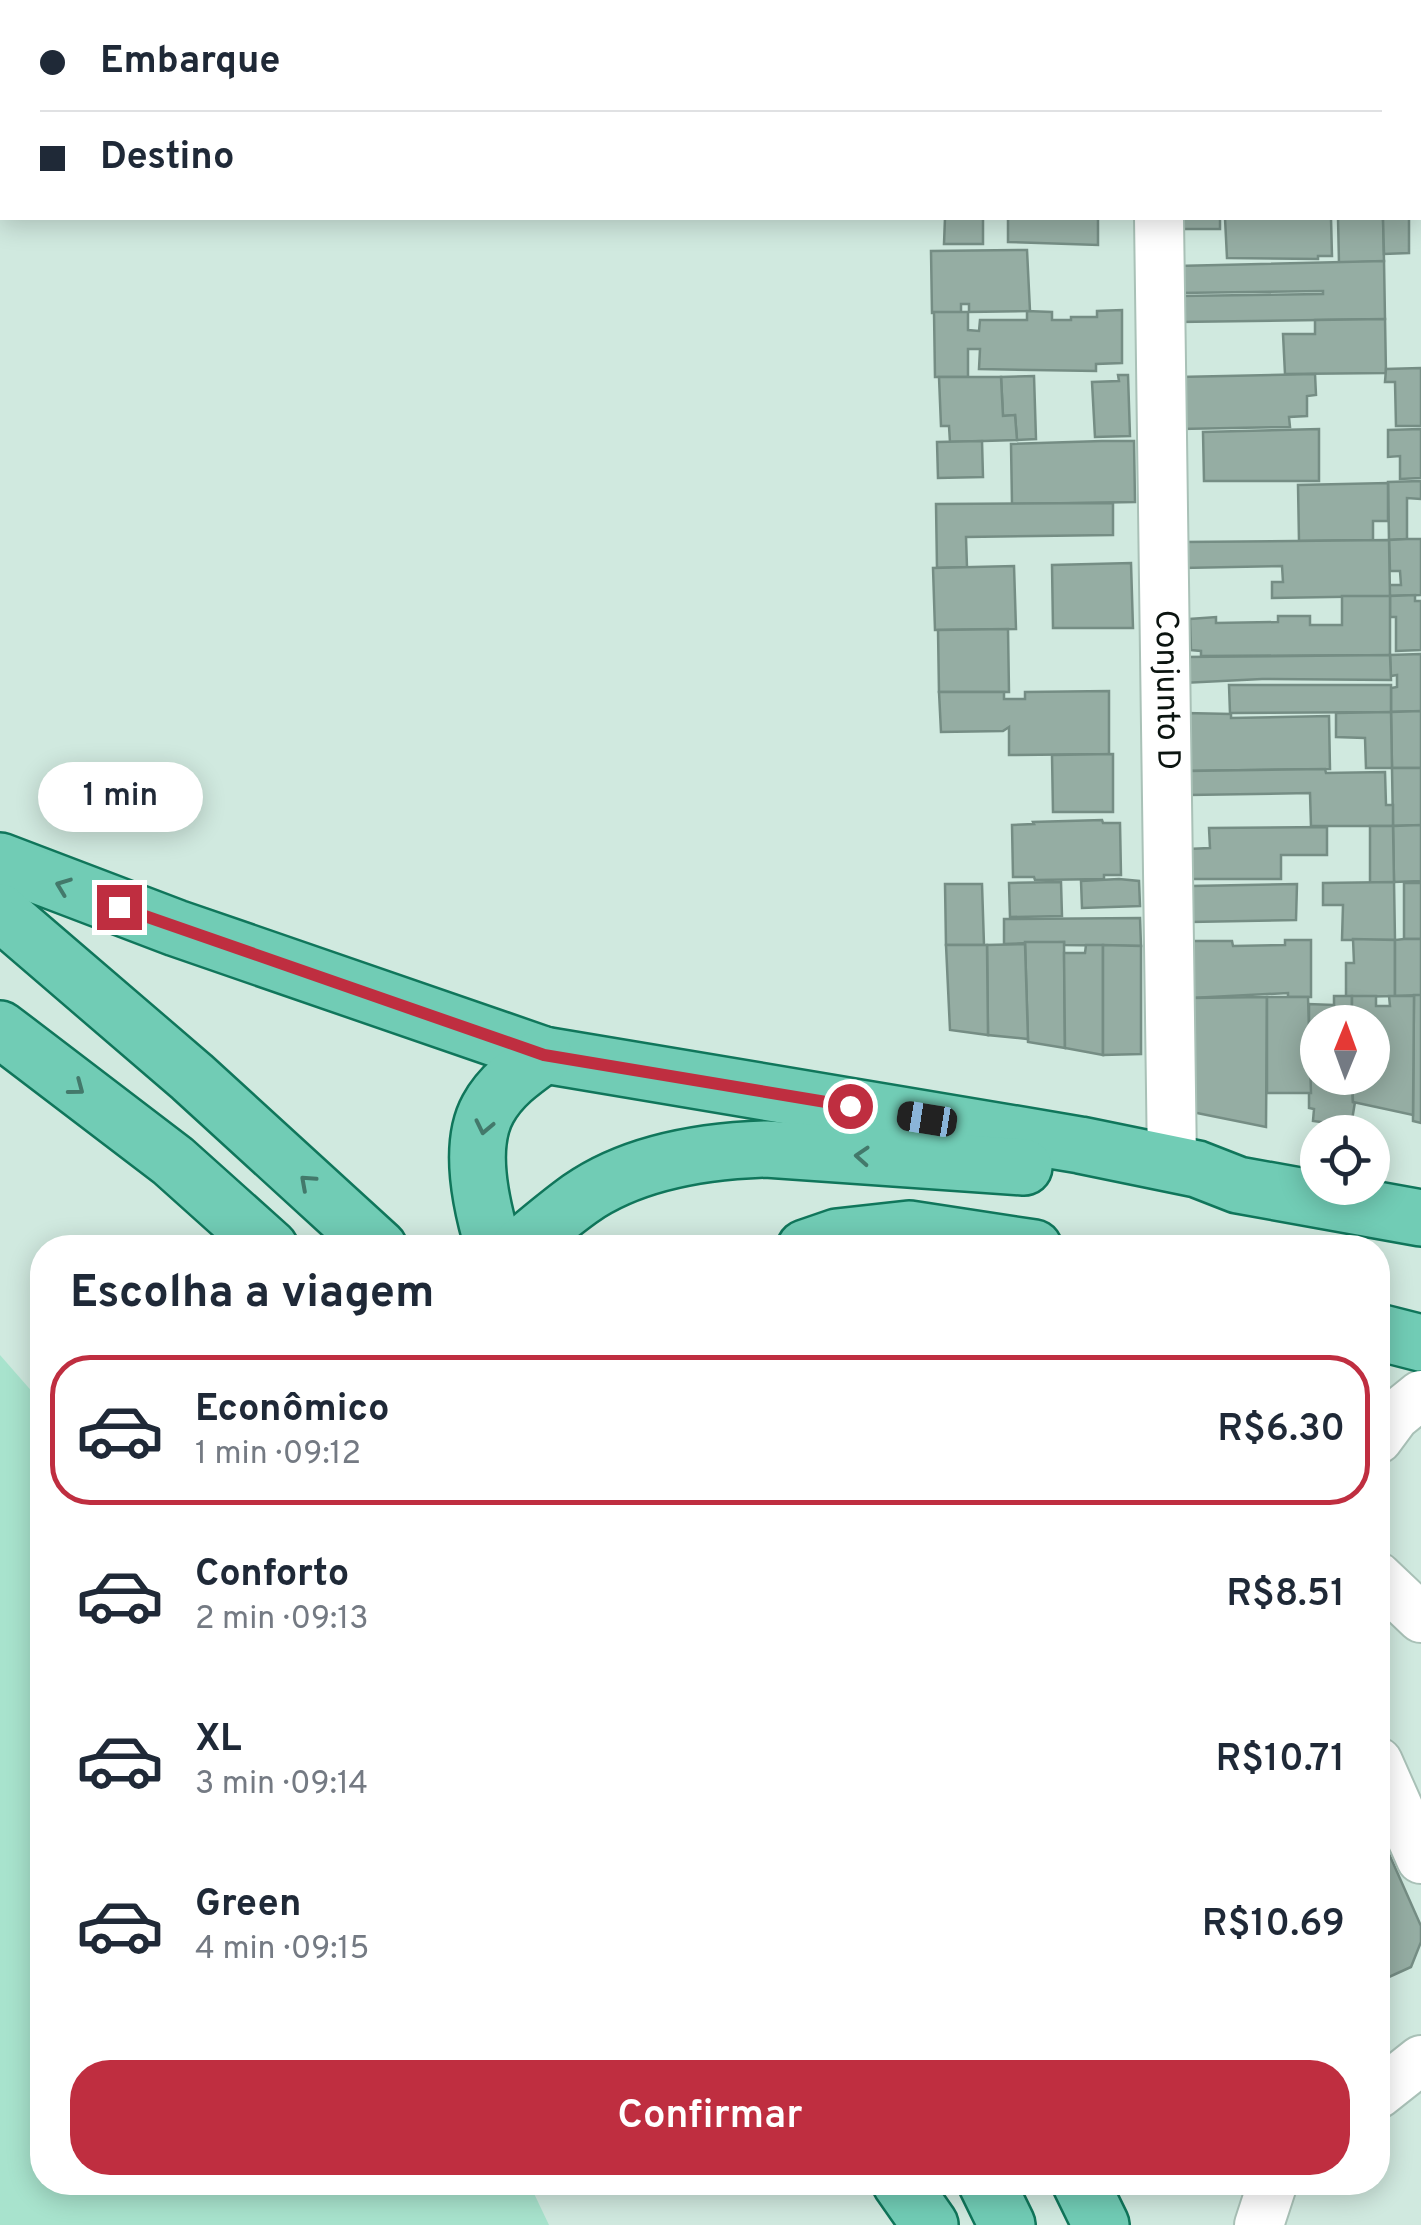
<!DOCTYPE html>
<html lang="pt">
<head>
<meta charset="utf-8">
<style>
  body { margin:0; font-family:Overpass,sans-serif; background:#f2f2f3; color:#1f2937; height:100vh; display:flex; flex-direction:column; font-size:38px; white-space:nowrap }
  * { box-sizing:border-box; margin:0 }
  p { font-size:32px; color:#747a83 }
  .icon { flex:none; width:55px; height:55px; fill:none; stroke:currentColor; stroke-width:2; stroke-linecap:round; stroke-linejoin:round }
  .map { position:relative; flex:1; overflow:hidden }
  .details { position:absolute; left:30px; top:1235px; width:1360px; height:960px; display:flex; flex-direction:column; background:#fff; border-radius:40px; box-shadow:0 5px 25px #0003 }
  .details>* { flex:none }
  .guide { position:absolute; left:0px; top:0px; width:1422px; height:220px; box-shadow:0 5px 25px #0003; display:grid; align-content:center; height:220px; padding:0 40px; background:#fff }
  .needle { width:65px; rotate:1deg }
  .buttons { position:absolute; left:1300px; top:1005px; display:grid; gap:20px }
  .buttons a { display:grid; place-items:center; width:90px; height:90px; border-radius:50%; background:#fff; box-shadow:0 5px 25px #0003; font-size:50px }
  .end { position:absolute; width:45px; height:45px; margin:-22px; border:12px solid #bf2e40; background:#fff; box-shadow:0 0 0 5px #fff }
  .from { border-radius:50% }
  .bubble { position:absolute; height:70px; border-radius:35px; background:#fff; box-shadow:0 5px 25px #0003; font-size:32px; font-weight:600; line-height:70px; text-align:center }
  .car { position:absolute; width:30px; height:60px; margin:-30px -15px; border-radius:12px; box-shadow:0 0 8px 2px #0007; background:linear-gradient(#222 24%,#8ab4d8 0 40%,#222 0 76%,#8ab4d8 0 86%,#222 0) }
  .guide b { display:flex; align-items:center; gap:35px; height:95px; font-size:38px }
  .guide b+b { border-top:2px solid #e0e1e3 }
  .guide i { width:25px; height:25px; background:#1f2937 }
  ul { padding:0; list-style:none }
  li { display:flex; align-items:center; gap:30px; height:150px; margin:0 20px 15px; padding:0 20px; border:5px solid transparent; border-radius:40px }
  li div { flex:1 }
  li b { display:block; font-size:38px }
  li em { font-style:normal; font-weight:600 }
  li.selected { border-color:#bf2e40 }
  li>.icon { width:90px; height:90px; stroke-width:1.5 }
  h2 { padding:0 40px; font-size:45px; line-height:120px }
  .action { display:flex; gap:20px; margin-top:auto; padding:20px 40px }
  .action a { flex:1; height:115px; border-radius:40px; background:#bf2e40; color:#fff; font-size:40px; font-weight:600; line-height:115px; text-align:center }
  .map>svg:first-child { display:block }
  .green { fill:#a8e3cd }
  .building { fill:#95ada3; stroke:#758d84; stroke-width:2.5 }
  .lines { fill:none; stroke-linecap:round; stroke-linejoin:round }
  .minor-casing { stroke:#a9c1b7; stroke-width:52 }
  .major-casing { stroke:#10765b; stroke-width:60 }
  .minor { stroke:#fff; stroke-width:48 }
  .major { stroke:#71ccb5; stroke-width:55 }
  .oneway { stroke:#43796b }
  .route { stroke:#bf2e40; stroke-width:12 }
  .labels { text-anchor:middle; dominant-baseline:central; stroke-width:8; stroke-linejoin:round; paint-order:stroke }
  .street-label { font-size:32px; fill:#0b1410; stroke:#fff }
</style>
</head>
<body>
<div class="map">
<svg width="1421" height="2225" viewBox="0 0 1421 2225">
  <rect width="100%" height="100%" fill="#d0e9df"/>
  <polygon class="green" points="0,1355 42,1403 42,2182 529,2183 549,2225 0,2225"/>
  <g class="building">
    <polygon points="945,218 983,218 983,244 944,244"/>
    <polygon points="1008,218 1098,218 1098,245 1008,242"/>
    <rect x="1176" y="218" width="44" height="11"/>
    <polygon points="1225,218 1331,218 1332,256 1318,256 1318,259 1227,258"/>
    <polygon points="1338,218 1383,218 1384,261 1339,263"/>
    <polygon points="1383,218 1409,218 1409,253 1384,254"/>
    <polygon points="1027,250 1030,311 969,312 969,304 961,304 961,312 932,313 931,251"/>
    <polygon points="1384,261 1385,319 1178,322 1178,296 1323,294 1323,291 1177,293 1177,266"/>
    <polygon points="1122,310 1122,363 1096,364 1096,371 979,369 980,349 968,349 968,377 935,377 934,312 968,312 968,330 979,331 980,320 1027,320 1027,311 1052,312 1052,320 1071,320 1071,317 1097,317 1097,311"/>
    <polygon points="1385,319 1386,373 1285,374 1283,334 1315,334 1315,320"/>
    <polygon points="1421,368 1421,426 1396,426 1395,382 1385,382 1386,369"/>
    <polygon points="1315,374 1316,395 1307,396 1307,416 1289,417 1290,427 1180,429 1179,377"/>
    <polygon points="1118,375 1128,375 1130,436 1095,437 1092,382 1119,381"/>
    <polygon points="1034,376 1036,439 1017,440 1015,415 1003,416 1001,377"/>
    <polygon points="939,377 1001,377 1003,416 1015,415 1017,440 950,442 949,426 941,426"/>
    <polygon points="1319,429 1319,481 1204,481 1203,432"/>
    <polygon points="1421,429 1421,478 1400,479 1400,456 1388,457 1388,430"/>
    <polygon points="982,441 983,477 938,478 937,442"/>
    <polygon points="1102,441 1134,441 1135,502 1012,504 1011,444"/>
    <polygon points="1421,481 1421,499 1407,498 1407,539 1389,540 1388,482"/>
    <polygon points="1388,483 1388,521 1373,521 1373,540 1299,541 1298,485"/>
    <polygon points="1113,503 1113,535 966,537 967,567 937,568 936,504"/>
    <polygon points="1407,539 1421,539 1421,595 1390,596 1389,585 1401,585 1400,571 1390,571 1389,540"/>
    <polygon points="1389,540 1390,596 1272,598 1272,582 1283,582 1282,566 1182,568 1182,542"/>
    <polygon points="1131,563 1133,628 1053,628 1052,565"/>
    <polygon points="1014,566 1016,629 935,630 933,568"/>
    <polygon points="1415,595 1415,601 1421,601 1421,650 1396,651 1396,617 1390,617 1390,596"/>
    <polygon points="1342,596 1390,596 1390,655 1201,656 1201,651 1191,650 1190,619 1216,617 1216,623 1278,622 1278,616 1310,616 1310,625 1342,625"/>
    <polygon points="1008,629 1009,692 939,692 938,630"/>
    <polygon points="1421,654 1421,711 1391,712 1391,688 1397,687 1397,675 1391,676 1390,655"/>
    <polygon points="1390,655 1391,680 1262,679 1183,683 1183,657"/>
    <polygon points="1229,685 1391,685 1391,712 1230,713"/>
    <polygon points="1109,691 1109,754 1009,755 1009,727 1003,731 941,732 939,692 1004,692 1004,699 1025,699 1025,692"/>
    <polygon points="1421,711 1421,768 1392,768 1391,712"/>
    <polygon points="1391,712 1392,768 1366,768 1365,738 1336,737 1336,713"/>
    <polygon points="1185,713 1231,714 1231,718 1329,716 1330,769 1186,771"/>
    <polygon points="1113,754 1113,812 1053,812 1052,755"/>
    <polygon points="1392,768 1421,768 1421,825 1393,826"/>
    <polygon points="1325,769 1326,773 1385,772 1386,805 1393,805 1393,826 1311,826 1310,793 1189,795 1188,771"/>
    <polygon points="1102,820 1103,823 1120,823 1121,875 1104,875 1104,879 1035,880 1034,877 1013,877 1012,825 1034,824 1033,822"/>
    <polygon points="1421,825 1421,881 1394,882 1393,826"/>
    <polygon points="1370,826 1393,826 1394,882 1370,883"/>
    <polygon points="1327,827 1327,855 1281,855 1281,879 1189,879 1188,849 1210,848 1209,828"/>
    <polygon points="1119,879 1139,881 1140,906 1082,908 1081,881"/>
    <polygon points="1061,882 1062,916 1010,917 1009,883"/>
    <polygon points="1394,882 1395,940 1342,940 1343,905 1323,905 1323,883"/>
    <rect x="1404" y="883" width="17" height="56"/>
    <polygon points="945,884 982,884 984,945 946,945"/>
    <polygon points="1297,884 1296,920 1191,922 1191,886"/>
    <polygon points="1140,918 1141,946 1064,945 1064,942 1004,944 1004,919"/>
    <polygon points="1353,939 1395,940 1395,996 1346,997 1346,963 1354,963"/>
    <polygon points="1404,939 1421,939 1421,995 1395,996 1395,940"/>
    <polygon points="1285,940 1311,940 1311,997 1288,997 1288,993 1191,998 1192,941 1232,941 1233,946 1285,945"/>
    <polygon points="1025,942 1064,942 1065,1048 1028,1042"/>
    <polygon points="1025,944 1028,1039 988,1035 987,945"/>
    <polygon points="946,945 987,945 988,1035 950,1030"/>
    <polygon points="1086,945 1103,945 1103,1055 1065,1048 1064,953 1085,953"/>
    <polygon points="1103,945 1141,946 1141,1054 1103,1055"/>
    <polygon points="1414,995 1421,995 1421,1123 1413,1121 1413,1115"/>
    <polygon points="1334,996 1352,996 1352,1022 1318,1022 1318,1078 1352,1078 1353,1102 1355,1102 1351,1126 1313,1121 1314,1109 1309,1108 1309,1004 1334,1005"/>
    <polygon points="1352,996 1376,996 1376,1006 1390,1006 1389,996 1414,996 1413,1115 1353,1102 1352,1078 1372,1078 1372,1022 1352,1022"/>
    <polygon points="1267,997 1266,1127 1182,1110 1191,998"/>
    <polygon points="1267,997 1308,997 1311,1093 1267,1093"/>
    <polygon points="1378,1829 1421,1926 1421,1942 1411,1967 1378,1982"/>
  </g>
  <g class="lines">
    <g class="minor-casing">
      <g id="minor">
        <polyline points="1156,0 1156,2"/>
        <polyline points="1267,0 1283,2"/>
        <polyline points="1420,24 1421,24"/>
        <path id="s1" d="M1159,218L1172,1163"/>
        <polyline points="1378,1439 1395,1416 1421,1395"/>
        <polyline points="1378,1577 1421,1618"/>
        <polyline points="1378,1762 1421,1859"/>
        <polyline points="1378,2094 1421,2060"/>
        <polyline points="1259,2225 1273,2182"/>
      </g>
    </g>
    <g class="major-casing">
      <g id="major">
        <polyline points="0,861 176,928 544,1055 1080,1145 1197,1169 1238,1185 1421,1218"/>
        <polyline points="0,912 192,1077 379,1248"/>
        <polyline points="0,1029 173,1161 270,1248"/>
        <path d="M494,1248C482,1209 467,1147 488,1109C501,1085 523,1070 544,1055"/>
        <path d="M519,1248C539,1231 559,1214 580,1199C633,1162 704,1151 766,1149L1024,1167"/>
        <polyline points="805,1248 837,1237 909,1229 1034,1248"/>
        <polyline points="1378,1332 1421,1343"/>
        <polyline points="900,2182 930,2225"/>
        <polyline points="986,2182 1007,2225"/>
        <polyline points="1080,2182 1101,2225"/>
      </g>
    </g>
    <use href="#minor" class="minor"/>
    <use href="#major" class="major"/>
  </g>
  <defs><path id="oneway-chevron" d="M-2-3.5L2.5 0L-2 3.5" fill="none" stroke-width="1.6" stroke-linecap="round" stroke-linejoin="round" transform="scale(2.5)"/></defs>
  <g class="oneway">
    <use href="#oneway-chevron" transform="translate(63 886) rotate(-159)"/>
    <use href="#oneway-chevron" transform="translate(77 1088) rotate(37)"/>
    <use href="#oneway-chevron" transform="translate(484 1127) rotate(102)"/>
    <use href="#oneway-chevron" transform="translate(862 1156) rotate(-176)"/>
    <use href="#oneway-chevron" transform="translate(307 1182) rotate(-138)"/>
  </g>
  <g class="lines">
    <polyline class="route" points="119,907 544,1055 850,1106"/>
  </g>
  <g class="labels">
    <g class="street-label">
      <text stroke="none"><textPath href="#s1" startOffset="472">Conjunto D</textPath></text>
    </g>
  </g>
</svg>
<div class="buttons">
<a><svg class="needle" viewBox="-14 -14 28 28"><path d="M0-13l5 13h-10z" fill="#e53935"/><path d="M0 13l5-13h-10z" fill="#747a83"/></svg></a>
<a><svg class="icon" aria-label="locate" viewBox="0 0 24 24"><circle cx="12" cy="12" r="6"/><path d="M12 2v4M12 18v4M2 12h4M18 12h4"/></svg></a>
</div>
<i class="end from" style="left:850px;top:1106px"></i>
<i class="end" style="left:119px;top:907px"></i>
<div class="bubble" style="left:38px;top:762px;width:165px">1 min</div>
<i class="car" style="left:927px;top:1119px;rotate:279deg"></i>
<div class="guide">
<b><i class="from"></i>Embarque</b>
<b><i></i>Destino</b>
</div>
<section class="details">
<h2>Escolha a viagem</h2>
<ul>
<li class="selected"><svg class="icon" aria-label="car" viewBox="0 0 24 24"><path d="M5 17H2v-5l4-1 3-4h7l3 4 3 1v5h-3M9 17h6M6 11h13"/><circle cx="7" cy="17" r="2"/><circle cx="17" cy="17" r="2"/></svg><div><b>Econômico</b><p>1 min · 09:12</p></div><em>R$6.30</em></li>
<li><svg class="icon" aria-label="car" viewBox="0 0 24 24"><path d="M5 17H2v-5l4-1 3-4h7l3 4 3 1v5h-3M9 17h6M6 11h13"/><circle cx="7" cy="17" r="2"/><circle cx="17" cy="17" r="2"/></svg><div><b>Conforto</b><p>2 min · 09:13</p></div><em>R$8.51</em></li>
<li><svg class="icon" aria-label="car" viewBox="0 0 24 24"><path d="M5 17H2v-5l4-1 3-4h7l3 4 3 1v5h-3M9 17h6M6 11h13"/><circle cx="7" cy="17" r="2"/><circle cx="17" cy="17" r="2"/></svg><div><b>XL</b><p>3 min · 09:14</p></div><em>R$10.71</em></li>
<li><svg class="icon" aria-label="car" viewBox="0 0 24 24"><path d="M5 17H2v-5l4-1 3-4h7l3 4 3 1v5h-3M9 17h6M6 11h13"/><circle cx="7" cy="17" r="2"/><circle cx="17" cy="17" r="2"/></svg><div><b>Green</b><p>4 min · 09:15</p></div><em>R$10.69</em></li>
</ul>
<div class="action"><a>Confirmar</a></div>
</section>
</div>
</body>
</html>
